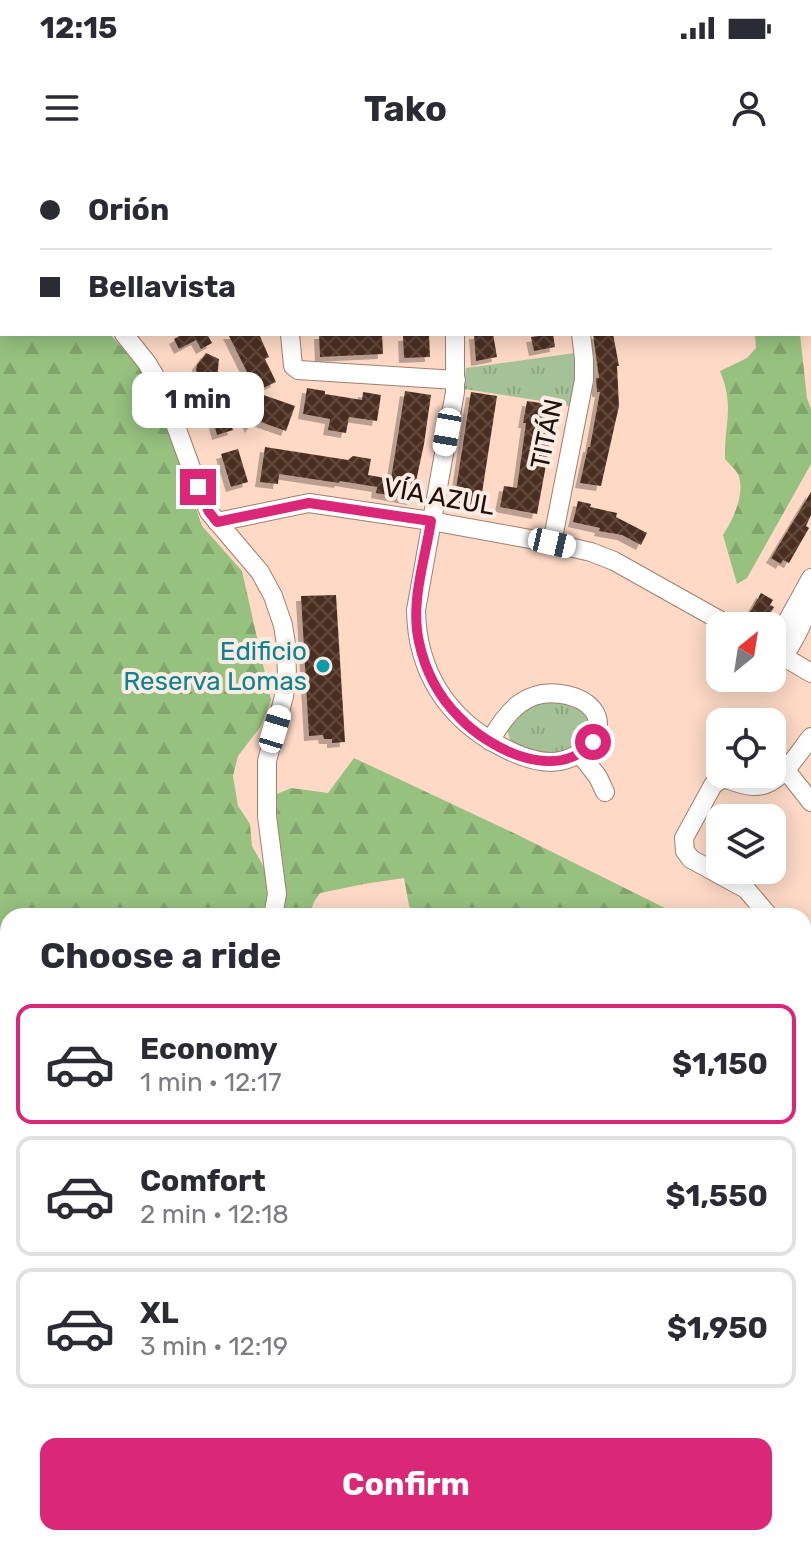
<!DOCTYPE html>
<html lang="en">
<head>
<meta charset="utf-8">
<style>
  body { margin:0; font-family:Rubik,sans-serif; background:#f2f2f3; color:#2b2b33; height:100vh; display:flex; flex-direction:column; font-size:30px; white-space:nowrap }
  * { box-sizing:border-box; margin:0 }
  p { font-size:26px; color:#7c7c81 }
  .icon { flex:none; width:44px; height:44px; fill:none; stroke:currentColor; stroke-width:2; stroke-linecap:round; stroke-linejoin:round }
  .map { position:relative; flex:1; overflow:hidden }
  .sheet { position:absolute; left:0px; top:748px; width:812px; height:638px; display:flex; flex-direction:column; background:#fff; border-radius:24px 24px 0 0; box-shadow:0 4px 20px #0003 }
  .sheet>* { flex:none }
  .top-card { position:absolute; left:0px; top:0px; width:812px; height:176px; box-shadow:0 4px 20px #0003; display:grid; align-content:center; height:176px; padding:0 40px; background:#fff }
  .needle { width:52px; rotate:30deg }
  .buttons { position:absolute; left:706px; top:452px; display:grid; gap:16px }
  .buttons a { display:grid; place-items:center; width:80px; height:80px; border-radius:16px; background:#fff; box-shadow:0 4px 20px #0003; font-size:40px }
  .end { position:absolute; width:36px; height:36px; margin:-18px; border:10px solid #db2777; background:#fff; box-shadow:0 0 0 4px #fff }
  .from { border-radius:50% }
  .bubble { position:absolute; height:56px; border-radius:16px; background:#fff; box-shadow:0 4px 20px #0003; font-size:26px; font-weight:700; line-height:56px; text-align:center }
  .car { position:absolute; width:24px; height:48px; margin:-24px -12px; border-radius:10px; box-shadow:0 0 6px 2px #0007; background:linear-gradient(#fff 24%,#345 0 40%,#fff 0 76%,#345 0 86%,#fff 0) }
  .top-card b { display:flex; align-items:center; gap:28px; height:76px; font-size:30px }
  .top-card b+b { border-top:2px solid #e1e1e2 }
  .top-card i { width:20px; height:20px; background:#2b2b33 }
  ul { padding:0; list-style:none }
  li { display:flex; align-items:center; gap:24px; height:120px; margin:0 16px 12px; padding:0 24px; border:4px solid #e1e1e2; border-radius:16px }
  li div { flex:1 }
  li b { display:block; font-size:30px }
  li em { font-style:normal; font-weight:700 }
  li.on { border-color:#db2777 }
  li>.icon { width:72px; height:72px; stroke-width:1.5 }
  h2 { padding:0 40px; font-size:36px; line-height:96px }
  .cta { display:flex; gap:16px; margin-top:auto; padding:16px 40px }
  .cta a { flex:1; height:92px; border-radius:16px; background:#db2777; color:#fff; font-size:32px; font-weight:700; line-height:92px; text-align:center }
  .status { display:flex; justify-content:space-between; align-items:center; height:56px; padding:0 40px; background:#fff; direction:ltr }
  .status svg { height:22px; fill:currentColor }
  header { display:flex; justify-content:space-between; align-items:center; height:104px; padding:0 40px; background:#fff; font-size:36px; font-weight:700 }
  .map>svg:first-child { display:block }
  .forest { fill:url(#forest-firs) }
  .park { fill:url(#park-tufts) }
  .building { fill:url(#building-cross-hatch); filter:url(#shadow) }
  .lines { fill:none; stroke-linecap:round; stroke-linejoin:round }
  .minor-casing { stroke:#a07f6e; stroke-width:20 }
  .minor { stroke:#fff; stroke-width:18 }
  .route { stroke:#db2777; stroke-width:10 }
  .culture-dot { fill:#0f9aa8; stroke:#faebe3; stroke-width:3 }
  .labels { text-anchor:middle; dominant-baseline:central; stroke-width:8; stroke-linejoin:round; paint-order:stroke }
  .street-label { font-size:26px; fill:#1c100a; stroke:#faebe3 }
  .culture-label { font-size:26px; fill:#0d838f; stroke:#faebe3; text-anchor:end }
</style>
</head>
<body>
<div class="status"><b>12:15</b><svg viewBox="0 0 49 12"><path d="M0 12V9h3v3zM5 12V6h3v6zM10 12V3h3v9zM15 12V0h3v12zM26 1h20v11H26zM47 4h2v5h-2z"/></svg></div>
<header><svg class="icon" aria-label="menu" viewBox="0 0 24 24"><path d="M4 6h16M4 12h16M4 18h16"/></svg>Tako<svg class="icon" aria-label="person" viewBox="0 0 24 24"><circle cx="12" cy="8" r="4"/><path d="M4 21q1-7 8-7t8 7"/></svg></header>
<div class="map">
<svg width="811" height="1385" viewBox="0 0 811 1385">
  <defs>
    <pattern id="forest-firs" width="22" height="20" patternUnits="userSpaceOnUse" patternTransform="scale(2)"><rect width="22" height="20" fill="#96c17f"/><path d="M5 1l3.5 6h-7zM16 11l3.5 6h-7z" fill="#81a56c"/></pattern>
    <pattern id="park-tufts" width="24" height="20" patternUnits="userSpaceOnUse" patternTransform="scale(2)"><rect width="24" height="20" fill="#a5c197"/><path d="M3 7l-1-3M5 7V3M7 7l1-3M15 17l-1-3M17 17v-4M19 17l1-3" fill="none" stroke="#8da581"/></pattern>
    <pattern id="building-cross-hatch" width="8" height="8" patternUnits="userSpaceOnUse" patternTransform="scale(2)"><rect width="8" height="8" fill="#4b2f20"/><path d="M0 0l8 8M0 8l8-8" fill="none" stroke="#614a3e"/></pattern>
    <filter id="shadow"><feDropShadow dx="-5" dy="5" stdDeviation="0" flood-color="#0004"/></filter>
  </defs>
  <rect width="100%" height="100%" fill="#fdd9c6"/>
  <g class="forest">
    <rect x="115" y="0" width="660" height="2"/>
    <polygon points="2,86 2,174 110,174 150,220 169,270 202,366 242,411 271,540 261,566 238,596 233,616 238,646 250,664 252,686 266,711 270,725 270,756 8,756 8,1378 160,1378 162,1385 0,1385 0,87"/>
    <path d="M755,174H800L807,238L811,249V304L747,418L737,424L723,375C733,359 746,334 738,314C735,309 728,303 725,299C724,264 735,247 720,211L747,198L756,188Z"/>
    <polygon points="354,598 516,674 681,756 411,756 404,718 364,724 320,733 314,742 310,753 303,756 278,756 277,634 291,628 328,633"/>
    <polygon points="804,816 811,820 811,1385 604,1385 595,1378 804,1378"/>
    <polygon points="208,1378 417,1378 422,1385 210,1385"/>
  </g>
  <g class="park">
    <polygon points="575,193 580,201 573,247 561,244 464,229 466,208"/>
    <polygon points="552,539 584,548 593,568 573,591 540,595 511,583 507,569 518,551"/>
  </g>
  <g class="building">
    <polygon points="183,174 207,174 212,183 201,189 196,180 179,189 174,179"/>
    <polygon points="228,174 259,174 269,197 265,199 276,222 252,233 245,216 248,214"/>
    <polygon points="319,174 382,174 383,194 320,197"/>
    <polygon points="429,174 430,197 404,198 403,176"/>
    <polygon points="474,174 493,174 497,197 476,201"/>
    <polygon points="553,174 555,187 534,191 531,177"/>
    <polygon points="593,174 613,174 619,206 617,206 619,246 601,326 580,323 588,287 590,287 600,232 597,232 596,218 599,218"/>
    <polygon points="206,193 219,199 217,219 201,224 196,210 197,205"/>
    <polygon points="307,228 325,231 325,234 362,240 363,232 381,235 377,261 349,257 346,273 328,270 330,259 303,254"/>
    <polygon points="405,231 431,235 424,284 412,340 376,333 377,327 340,321 339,323 279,314 278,324 260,322 265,287 348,300 353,296 371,299 368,315 391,319"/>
    <polygon points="255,232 295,246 286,271 255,260 250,268 242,252 251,234"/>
    <polygon points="471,232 497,236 480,346 454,342"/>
    <polygon points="223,237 233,270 217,275 208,241"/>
    <polygon points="527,241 553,245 549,270 552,270 548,294 537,354 500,347 504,326 517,328 526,263 523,263"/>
    <polygon points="238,289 248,322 231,327 221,294"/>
    <polygon points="811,332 811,355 806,366 809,368 789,403 783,400 781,404 771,398"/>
    <polygon points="578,341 591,344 590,347 617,353 616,357 647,373 641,385 622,375 599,371 600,368 573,362"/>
    <polygon points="761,433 773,440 770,445 774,447 768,457 762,454 760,458 750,452"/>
    <polygon points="336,435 345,582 332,583 332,579 324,579 323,575 309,576 301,436"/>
  </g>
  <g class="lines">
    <g class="minor-casing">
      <g id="minor">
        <polyline points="8,0 9,2"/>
        <polyline points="124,174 147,203 162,228 198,327 209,352 260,412 273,436 283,465 286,484 287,517 284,536 267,601 267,656 277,734 273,756"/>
        <polyline points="290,174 293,206 298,210 456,220"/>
        <path d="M455,174V232L416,450C417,511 447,559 502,587C519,596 540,605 560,601C603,592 615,546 567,535C527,526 507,551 490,581"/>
        <polyline points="217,362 309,343 431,361 552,383 591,392 614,401 730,466"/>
        <polyline points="552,383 584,220 584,199 581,174"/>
        <polyline points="772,489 811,418"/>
        <polyline points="774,491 811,513"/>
        <path d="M784,497C796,475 811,455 807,430"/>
        <polyline points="580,594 598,617 605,632"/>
        <polyline points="785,609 811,642"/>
        <path d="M769,756L746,729L691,699L685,691L684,678L713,625L723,618C733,621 744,626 754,626C780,627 797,594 811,577"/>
        <polyline points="804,792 811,797"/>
      </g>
    </g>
    <use href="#minor" class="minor"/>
  </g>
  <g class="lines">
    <path class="route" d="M198,327L209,352L217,362L309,343L431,361C425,400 410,442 419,482C425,510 439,537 459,557C490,590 557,623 593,582"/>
  </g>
  <circle class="culture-dot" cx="323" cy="506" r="8"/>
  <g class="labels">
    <g class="street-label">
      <text transform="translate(547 274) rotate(-78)">TITÁN</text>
      <text transform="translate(439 337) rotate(10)">VÍA AZUL</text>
    </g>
    <g class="culture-label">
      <text x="307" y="491">Edificio<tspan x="307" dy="30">Reserva Lomas</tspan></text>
    </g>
  </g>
</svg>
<div class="buttons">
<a><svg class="needle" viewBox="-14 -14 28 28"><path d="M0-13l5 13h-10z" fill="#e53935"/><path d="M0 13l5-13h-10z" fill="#7c7c81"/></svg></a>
<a><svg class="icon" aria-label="locate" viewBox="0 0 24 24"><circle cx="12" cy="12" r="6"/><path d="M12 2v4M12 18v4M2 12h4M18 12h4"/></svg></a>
<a><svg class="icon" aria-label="layers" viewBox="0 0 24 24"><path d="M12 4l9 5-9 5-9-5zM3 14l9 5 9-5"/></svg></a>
</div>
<i class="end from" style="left:593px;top:582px"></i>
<i class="end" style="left:198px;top:327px"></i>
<div class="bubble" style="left:132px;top:212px;width:132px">1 min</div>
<i class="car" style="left:447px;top:272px;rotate:190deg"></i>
<i class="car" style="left:552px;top:383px;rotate:103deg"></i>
<i class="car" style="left:275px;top:569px;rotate:17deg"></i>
<div class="top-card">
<b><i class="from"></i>Orión</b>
<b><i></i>Bellavista</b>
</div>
<section class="sheet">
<h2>Choose a ride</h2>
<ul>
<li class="on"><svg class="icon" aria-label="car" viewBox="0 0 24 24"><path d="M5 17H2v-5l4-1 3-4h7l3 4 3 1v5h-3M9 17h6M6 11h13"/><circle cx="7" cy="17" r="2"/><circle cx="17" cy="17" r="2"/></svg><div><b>Economy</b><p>1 min · 12:17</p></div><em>$1,150</em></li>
<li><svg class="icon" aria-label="car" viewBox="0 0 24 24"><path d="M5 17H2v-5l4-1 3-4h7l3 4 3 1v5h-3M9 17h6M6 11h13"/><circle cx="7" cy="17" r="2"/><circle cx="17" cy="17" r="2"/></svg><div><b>Comfort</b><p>2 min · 12:18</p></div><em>$1,550</em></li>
<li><svg class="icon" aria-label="car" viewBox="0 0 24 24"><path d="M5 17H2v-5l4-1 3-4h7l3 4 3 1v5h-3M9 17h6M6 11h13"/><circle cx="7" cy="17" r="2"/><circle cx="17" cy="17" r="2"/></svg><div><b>XL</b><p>3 min · 12:19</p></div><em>$1,950</em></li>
</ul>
<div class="cta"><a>Confirm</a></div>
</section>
</div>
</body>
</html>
